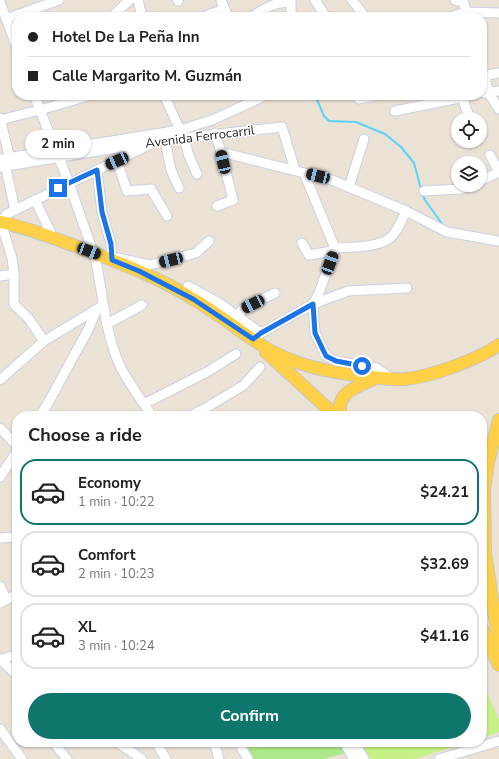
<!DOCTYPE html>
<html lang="en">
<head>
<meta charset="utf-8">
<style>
  body { margin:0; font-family:"Nunito Sans",sans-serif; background:#f2f2f2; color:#222; height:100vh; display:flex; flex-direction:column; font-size:15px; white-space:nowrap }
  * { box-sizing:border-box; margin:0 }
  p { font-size:13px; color:#767676 }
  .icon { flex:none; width:22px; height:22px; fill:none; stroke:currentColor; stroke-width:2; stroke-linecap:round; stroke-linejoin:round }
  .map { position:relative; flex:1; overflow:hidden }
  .details { position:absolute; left:12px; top:411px; width:475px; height:336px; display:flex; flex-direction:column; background:#fff; border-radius:16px; box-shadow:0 1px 3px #0004 }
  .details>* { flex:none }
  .guide { position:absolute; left:12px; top:12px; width:475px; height:88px; border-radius:16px; box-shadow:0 1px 3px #0004; display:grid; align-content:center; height:88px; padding:0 16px; background:#fff }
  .buttons { position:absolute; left:451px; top:112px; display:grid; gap:8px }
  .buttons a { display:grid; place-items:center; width:36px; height:36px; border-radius:50%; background:#fff; box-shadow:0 1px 3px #0004; font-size:20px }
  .end { position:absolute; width:18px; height:18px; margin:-9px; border:5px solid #1a73e8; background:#fff; box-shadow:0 0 0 2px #fff }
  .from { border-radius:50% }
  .bubble { position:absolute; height:28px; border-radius:14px; background:#fff; box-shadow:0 1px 3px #0004; font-size:13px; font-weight:700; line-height:28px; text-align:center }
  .car { position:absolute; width:12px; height:24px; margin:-12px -6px; border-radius:5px; box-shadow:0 0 3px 1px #0007; background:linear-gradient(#222 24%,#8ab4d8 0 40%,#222 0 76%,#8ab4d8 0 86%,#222 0) }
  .guide b { display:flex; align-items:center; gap:14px; height:38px; font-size:15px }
  .guide b+b { border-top:1px solid #e0e0e0 }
  .guide i { width:10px; height:10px; background:#222 }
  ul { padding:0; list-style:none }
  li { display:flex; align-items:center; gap:12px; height:66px; margin:0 8px 6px; padding:0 8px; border:2px solid #e0e0e0; border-radius:16px }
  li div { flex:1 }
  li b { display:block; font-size:15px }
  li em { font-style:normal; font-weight:700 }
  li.on { border-color:#0f766e }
  li>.icon { width:36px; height:36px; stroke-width:1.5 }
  h2 { padding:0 16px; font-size:18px; line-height:48px }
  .action { display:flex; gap:8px; margin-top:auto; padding:8px 16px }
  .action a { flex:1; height:46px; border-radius:24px; background:#0f766e; color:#fff; font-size:16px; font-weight:700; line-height:46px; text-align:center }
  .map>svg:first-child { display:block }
  .green { fill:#ade98b }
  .pitch { fill:#c6f186 }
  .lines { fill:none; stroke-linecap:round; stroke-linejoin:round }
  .stream { stroke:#5cd3fa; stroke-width:2 }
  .minor-casing { stroke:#cbd0e2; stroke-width:11 }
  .major-casing { stroke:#c7c7c7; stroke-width:14 }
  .minor { stroke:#fff; stroke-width:9 }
  .major { stroke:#fed048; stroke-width:12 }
  .route { stroke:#1a73e8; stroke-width:5 }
  .labels { text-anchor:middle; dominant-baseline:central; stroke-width:3; stroke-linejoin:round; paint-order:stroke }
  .street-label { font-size:13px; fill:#262626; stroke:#fff }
</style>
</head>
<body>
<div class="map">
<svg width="499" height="759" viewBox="0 0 499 759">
  <rect width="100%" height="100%" fill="#ebe2d6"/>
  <polygon class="green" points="242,742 340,742 346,753 324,759 250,759"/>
  <g class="pitch">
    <polygon points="482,681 499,720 499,732 482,738"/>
    <polygon points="360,742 468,742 415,759 370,759"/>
  </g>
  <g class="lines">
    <g class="stream">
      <polyline points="315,95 324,116 329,121 356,122 385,134 401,147 414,163 421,189"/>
      <polyline points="422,193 425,200 442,224"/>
    </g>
    <g class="minor-casing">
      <g id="minor">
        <polyline points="138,0 142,17"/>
        <polyline points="178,0 178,1"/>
        <polyline points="221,0 228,17"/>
        <polyline points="315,0 324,14 328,17"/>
        <polyline points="352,0 365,17"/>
        <polyline points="455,0 464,3 466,12"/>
        <polyline points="0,2 17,48"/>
        <polyline points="111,17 130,0"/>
        <polyline points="203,17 224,9"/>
        <path d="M252,17C266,7 273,3 290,2"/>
        <polyline points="291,17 291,0"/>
        <polyline points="449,17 466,12 499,13"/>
        <polyline points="6,19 59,0"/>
        <polyline points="482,76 499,73"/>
        <polyline points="485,76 488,92 499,109"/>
        <polyline points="483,93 499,91"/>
        <polyline points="34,95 69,183 91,246"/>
        <polyline points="164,95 180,130"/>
        <polyline points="357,95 359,99 379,95"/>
        <polyline points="462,97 470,119"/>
        <polyline points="395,111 474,95"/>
        <polyline points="0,118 9,155 6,169 15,210"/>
        <polyline points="0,120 40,110 91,95"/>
        <polyline points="215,133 221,152 332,180 406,211 447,232 499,241"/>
        <polyline points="184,138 189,156 197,174"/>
        <polyline points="165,140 171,170 179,188"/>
        <polyline points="490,155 499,172"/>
        <polyline points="0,159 180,130 212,120 267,95"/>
        <polyline points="117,161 127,191 151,189 167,216"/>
        <polyline points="0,167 165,140 282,127 295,170"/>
        <polyline points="97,170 102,212 111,244 112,260"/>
        <polyline points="304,173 335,248 319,293 313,304 315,333 326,356 336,361 376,368 391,378"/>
        <polyline points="480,181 499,172"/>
        <polyline points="349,187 364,139"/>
        <polyline points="424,191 461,189 471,185"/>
        <polyline points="35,200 53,237"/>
        <polyline points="217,206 233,200 221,152"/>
        <path d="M302,243L309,255L332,251L335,248C351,247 381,248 392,236C399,229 402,219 406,211"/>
        <polyline points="118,258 150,265 196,253 209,241"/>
        <path d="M96,261C103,296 105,333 120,366C128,382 142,401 152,416"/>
        <polyline points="0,276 14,274"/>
        <polyline points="188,286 219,303 261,333"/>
        <polyline points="239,317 242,309 275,293"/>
        <polyline points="107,324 142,305"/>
        <polyline points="253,339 261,333 313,304 348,291 407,288"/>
        <polyline points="44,341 29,319 14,304 14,274 12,258 1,222 7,214 15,210 149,145"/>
        <polyline points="0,380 44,341 97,309"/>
        <polyline points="144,404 207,372 236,354"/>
        <polyline points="40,416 47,405 88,330 97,309 103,305"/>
        <polyline points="189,416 204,409 244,385 260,367"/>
        <polyline points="0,428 17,446"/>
        <polyline points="0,477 17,451"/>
        <polyline points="0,538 17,537"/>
        <polyline points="0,586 6,599"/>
        <polyline points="0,603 17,594"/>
        <polyline points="0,659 17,675"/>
        <polyline points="1,660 17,654"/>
        <polyline points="0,729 22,759"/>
        <polyline points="53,742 67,759"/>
        <polyline points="117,742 142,759"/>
        <polyline points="156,742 166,759"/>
        <polyline points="214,742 219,759"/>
        <polyline points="344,742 354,759"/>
        <polyline points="354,742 364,759"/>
        <polyline points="242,749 248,759"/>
        <polyline points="439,759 499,741"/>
      </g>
    </g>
    <g class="major-casing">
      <g id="major">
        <path d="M0,222C30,228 58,240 86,250C123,264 160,278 193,299C217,313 238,330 261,345C292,365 327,372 364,376C378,378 392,380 406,379C433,376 476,360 499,345"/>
        <polyline points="266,352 336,416"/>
        <path d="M341,416C334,392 359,386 376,378"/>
        <polyline points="499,420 488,462 484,490 485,553 499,644"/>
        <polyline points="482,629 499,665"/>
      </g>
    </g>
    <use href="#minor" class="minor"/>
    <use href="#major" class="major"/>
  </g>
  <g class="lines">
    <polyline class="route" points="58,188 97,170 102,212 111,244 112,260 139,271 193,299 253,339 261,333 313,304 315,333 326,356 336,361 362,366"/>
  </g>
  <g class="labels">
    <g class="street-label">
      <text transform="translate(200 137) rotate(-7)">Avenida Ferrocarril</text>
    </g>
  </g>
</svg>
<div class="buttons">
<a><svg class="icon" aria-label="locate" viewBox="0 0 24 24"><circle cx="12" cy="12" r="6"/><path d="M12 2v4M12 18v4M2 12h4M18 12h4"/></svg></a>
<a><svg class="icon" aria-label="layers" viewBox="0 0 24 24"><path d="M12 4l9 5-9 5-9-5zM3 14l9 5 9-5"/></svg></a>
</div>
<i class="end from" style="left:362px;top:366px"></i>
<i class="end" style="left:58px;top:188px"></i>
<div class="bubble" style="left:25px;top:130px;width:66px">2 min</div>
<i class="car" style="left:117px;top:161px;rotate:246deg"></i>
<i class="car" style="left:223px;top:162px;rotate:347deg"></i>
<i class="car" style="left:318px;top:176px;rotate:284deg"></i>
<i class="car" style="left:89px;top:251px;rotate:111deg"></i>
<i class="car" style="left:171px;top:260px;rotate:256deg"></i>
<i class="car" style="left:330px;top:263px;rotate:20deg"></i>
<i class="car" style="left:253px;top:304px;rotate:243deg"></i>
<div class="guide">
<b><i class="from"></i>Hotel De La Peña Inn</b>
<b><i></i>Calle Margarito M. Guzmán</b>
</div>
<section class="details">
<h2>Choose a ride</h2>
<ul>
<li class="on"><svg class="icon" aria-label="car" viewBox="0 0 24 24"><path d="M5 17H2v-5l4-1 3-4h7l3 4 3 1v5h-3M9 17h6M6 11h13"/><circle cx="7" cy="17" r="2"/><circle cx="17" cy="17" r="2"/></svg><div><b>Economy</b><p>1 min · 10:22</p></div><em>$24.21</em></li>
<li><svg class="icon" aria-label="car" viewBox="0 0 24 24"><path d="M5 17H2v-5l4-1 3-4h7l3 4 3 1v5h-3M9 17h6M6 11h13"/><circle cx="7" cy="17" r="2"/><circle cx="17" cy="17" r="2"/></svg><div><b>Comfort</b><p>2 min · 10:23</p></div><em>$32.69</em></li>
<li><svg class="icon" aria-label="car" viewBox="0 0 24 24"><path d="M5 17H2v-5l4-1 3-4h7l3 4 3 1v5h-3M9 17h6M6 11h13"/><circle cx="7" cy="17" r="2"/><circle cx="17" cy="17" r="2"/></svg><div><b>XL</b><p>3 min · 10:24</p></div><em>$41.16</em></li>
</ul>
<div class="action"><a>Confirm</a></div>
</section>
</div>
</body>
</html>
